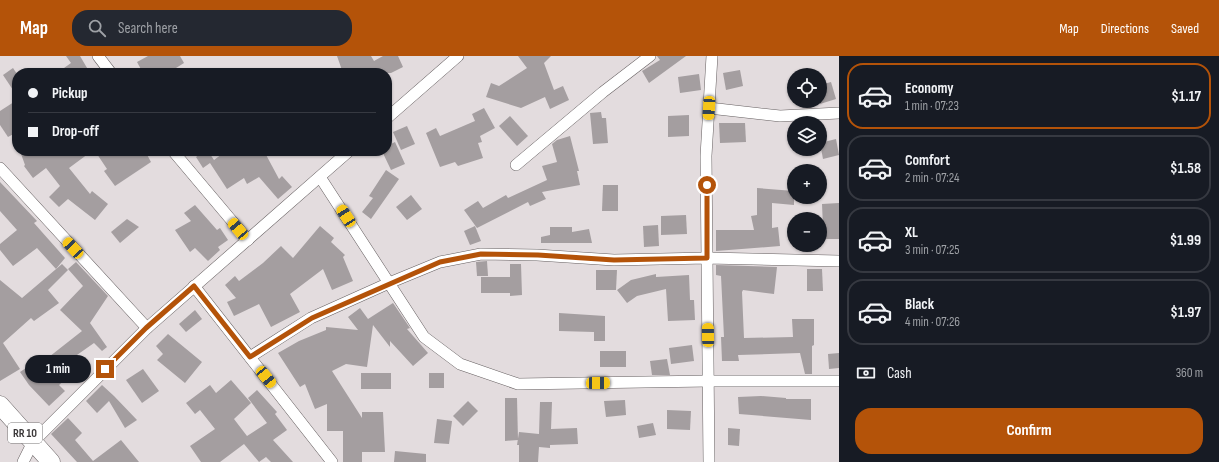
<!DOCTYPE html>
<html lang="en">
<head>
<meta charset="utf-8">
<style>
  body { margin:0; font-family:"Sofia Sans Condensed",sans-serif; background:#242831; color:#f1f3f6; height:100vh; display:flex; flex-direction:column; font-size:15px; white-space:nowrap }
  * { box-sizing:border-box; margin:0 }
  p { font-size:13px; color:#9ea1a6 }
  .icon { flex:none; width:22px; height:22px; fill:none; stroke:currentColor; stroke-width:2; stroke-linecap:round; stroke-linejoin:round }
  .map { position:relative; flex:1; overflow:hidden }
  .side { display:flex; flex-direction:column; background:#171b24; width:380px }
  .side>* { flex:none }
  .guide { position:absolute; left:12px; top:12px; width:380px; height:88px; border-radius:16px; box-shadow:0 1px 3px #0004; display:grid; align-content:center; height:88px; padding:0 16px; background:#171b24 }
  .tools { position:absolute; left:787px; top:12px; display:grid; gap:8px }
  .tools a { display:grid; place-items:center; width:40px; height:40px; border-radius:50%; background:#171b24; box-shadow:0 1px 3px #0004; font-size:20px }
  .end { position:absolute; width:18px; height:18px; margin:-9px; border:5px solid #b45309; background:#fff; box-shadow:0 0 0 2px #fff }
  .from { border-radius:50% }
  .bubble { position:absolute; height:28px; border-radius:14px; background:#171b24; box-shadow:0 1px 3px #0004; font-size:13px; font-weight:700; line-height:28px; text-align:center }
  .car { position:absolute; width:12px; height:24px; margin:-12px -6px; border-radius:5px; box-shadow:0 0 3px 1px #0007; background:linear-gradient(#f5c518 24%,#345 0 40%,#f5c518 0 76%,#345 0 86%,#f5c518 0) }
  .guide b { display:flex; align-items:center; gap:14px; height:38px; font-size:15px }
  .guide b+b { border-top:1px solid #363941 }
  .guide i { width:10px; height:10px; background:#f1f3f6 }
  ul { padding:7px 0 0; list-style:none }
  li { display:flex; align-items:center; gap:12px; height:66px; margin:0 8px 6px; padding:0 8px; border:2px solid #363941; border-radius:16px }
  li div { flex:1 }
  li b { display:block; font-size:15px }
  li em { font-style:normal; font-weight:700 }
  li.current { border-color:#b45309 }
  li>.icon { width:36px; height:36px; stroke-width:1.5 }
  .pay { display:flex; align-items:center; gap:10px; height:44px; padding:0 16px; font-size:15px }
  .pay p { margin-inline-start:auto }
  .button { display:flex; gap:8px; margin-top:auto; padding:8px 16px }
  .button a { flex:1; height:46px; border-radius:16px; background:#b45309; color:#fff; font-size:16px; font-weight:700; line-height:46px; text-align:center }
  header { display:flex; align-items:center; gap:24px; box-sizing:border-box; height:56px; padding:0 20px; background:#b45309; color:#fff }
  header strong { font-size:19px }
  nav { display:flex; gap:22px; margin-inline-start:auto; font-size:14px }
  .search { width:280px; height:36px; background:#242831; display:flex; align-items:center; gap:10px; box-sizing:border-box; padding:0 14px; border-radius:16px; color:#9ea1a6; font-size:15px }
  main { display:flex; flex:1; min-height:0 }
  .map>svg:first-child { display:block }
  .building { fill:#a49ea0 }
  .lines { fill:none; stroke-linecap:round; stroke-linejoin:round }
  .street-casing { stroke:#655f60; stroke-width:12 }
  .primary-casing { stroke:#655f60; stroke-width:19 }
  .street { stroke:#fff; stroke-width:11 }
  .primary { stroke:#fff; stroke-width:18 }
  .route { stroke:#b45309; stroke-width:5 }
  .labels { text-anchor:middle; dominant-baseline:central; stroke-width:3; stroke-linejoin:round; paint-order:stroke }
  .shield { fill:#fff; stroke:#767475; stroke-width:1 }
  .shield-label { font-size:12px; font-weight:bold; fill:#3c393a }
</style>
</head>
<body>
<header>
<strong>Map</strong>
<div class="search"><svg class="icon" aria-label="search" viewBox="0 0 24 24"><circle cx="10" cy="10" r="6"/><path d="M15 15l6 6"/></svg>Search here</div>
<nav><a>Map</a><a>Directions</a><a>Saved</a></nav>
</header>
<main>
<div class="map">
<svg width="839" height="406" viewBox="0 0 839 406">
  <rect width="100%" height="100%" fill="#e3dcde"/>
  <g class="building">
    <polygon points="66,0 80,0 90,17 57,17 71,7"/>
    <polygon points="148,0 180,0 184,7 168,17 143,17 137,6"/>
    <polygon points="337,0 371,0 374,5 383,0 398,0 403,11 391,17 343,17"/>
    <polygon points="518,0 551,0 544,7 554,34 563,30 569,44 550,53 545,41 521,52 486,41 491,27 499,30 527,12"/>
    <polygon points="657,0 686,0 649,27 642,15 660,4"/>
    <polygon points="13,12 17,18 17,40 3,19"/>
    <polygon points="740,14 743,30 726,34 723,17"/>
    <polygon points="699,18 701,34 680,37 678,21"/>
    <polygon points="831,26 836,43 820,48 820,29"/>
    <polygon points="17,44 17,76 8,81 0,69 0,55"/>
    <polygon points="484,52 495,72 480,80 482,86 478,87 483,102 458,110 455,106 440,111 426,77 436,72 440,80 475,65 472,58"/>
    <polygon points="601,56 602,62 606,62 608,87 593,88 590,57"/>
    <polygon points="689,59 689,80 668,81 668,60"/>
    <polygon points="510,60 528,80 517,90 499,70"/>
    <polygon points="719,67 745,67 746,86 720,87"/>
    <polygon points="407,70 415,88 401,94 393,76"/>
    <polygon points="570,80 579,115 577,115 580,129 542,136 546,143 530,150 528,146 477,172 464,154 478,145 483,152 506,139 508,142 547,124 542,110 557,106 552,88 557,84"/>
    <polygon points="836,83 839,99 823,103 820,87"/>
    <polygon points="395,86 405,108 391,114 382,95 387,95 387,90"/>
    <polygon points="20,95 92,95 69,112 90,138 92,135 108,148 95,164 68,143 59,151 49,141 60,130 46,112 33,122 24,110 25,109"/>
    <polygon points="95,95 145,95 151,106 115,130 104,115 107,113"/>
    <polygon points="204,95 208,95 214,104 226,95 264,95 279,123 282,120 292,131 278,143 259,121 247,128 244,122 227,133 210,107 203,112 196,101"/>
    <polygon points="386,114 399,123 371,163 362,156 373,142 369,140"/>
    <polygon points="0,126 37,165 34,167 65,202 56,213 37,192 13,210 0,194 0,188 17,174 0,155"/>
    <polygon points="603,129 618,129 618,155 602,155"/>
    <polygon points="757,132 794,135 794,149 772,147 772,172 778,171 780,190 716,195 716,174 754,174 751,160 757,159"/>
    <polygon points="411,139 422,153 407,164 396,151"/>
    <polygon points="839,147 839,183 820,183 820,171 823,171 822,148"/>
    <polygon points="195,149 217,174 220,172 228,184 218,191 220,194 208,205 195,192 190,196 175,174 191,165 184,157"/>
    <polygon points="686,159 687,178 661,179 661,160"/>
    <polygon points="127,163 139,171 120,187 111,176"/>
    <polygon points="658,169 659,190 644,191 643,170"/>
    <polygon points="320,170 334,182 331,186 345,199 343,201 353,225 332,234 323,213 290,238 300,256 271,271 259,248 234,260 227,246 236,242 225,229 235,220 239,225 263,207 281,190 293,202"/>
    <polygon points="475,170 481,185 470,189 464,175"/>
    <polygon points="550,171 572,171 572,176 589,173 592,187 541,187 541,181 550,179"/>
    <polygon points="487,205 488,220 477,220 476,206"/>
    <polygon points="76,206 108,240 90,267 107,291 102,295 94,287 67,306 75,315 59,329 65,335 49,350 29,329 20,316 38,304 40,308 82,275 60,254 83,230 68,213"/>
    <polygon points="62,208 68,214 48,234 59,247 34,265 31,262 3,287 20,313 0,325 0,224 22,242"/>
    <polygon points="510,208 521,208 522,239 510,240 510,237 481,237 481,221 510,221"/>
    <polygon points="716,209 777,211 774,238 743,234 742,236 744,282 793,281 792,263 814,263 814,289 812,290 812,318 805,318 800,297 738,299 739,305 722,305 721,281 724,281 721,220 716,219"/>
    <polygon points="807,213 822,213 823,235 807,235"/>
    <polygon points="596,214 617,214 616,234 596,234"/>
    <polygon points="656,218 656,221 689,219 690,244 694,244 695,264 668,265 666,233 637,240 627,247 617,234 631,224"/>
    <polygon points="393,247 410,272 407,273 428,297 413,310 390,285 390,291 373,269 367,311 346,308 332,315 362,362 362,356 383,356 385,396 362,396 362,406 343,406 343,375 327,375 327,348 315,353 305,328 300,331 278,297 299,285 326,274 326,271 358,274 348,261 360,252 368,263"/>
    <polygon points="195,254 202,263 186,276 179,268"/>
    <polygon points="559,257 605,260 605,285 594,285 594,276 559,275"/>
    <polygon points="168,278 202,306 185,327 157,304 163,298 156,290"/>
    <polygon points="692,289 694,305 671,308 669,292"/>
    <rect x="600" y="295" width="26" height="16"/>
    <polygon points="839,297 839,312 829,313 828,298"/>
    <polygon points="667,303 670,319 652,319 650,305"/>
    <polygon points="143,313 159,335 142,347 126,324"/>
    <rect x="361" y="317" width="30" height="16"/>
    <rect x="429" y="317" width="15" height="15"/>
    <polygon points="231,324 251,347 234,363 247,380 267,367 248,342 257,334 277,356 275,358 287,374 273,384 293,406 271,406 266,401 259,406 244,388 220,406 201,406 190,390 215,373 200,354 195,358 186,347 210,329 216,337"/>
    <polygon points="102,329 114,340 137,364 125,372 109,345 97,357 86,345"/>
    <polygon points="761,340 786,342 786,343 811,343 811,364 739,358 738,341"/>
    <polygon points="505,342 517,342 518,384 505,385"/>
    <polygon points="625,344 626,359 606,361 604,345"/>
    <polygon points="468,345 478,355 463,370 453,360"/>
    <polygon points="540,346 552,346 551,373 577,372 578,388 550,389 550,392 539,391 538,406 519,406 519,389 517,389 519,376 539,378"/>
    <polygon points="667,354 691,355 690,374 667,373"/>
    <polygon points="68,362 82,377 75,384 93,405 121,384 139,406 77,406 51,378"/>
    <polygon points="437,363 452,365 449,388 434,387"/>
    <polygon points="653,367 656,379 639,382 637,370"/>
    <polygon points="728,372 740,373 739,390 728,389"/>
    <polygon points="395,395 426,398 426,406 394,406"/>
  </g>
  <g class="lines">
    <g class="street-casing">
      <g id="street">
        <polyline points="98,0 111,17"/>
        <polyline points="709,52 780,60 839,57"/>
        <polyline points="387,62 458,0"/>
        <polyline points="173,95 248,184"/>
        <polyline points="516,109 603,36 650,0"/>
        <polyline points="0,112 147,272"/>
        <polyline points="320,121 424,281 460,308 518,328 709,325 839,325"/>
        <polyline points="194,230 332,406"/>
        <polyline points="250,301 311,262 389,227 440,206 481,198 537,199 614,204 707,202 839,205"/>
        <polyline points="23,406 33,386 147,272 349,95"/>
        <polyline points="709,406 706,100 712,0"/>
      </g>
    </g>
    <g class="primary-casing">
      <polyline id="primary" points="0,349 51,406"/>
    </g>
    <use href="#street" class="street"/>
    <use href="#primary" class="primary"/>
  </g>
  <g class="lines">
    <polyline class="route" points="105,313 146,272 194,230 250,301 312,262 440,206 481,198 538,199 614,204 707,202 707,129"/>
  </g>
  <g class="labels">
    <rect class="shield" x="8" y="367" width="34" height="20" rx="3"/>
    <g class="shield-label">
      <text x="25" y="377">RR 10</text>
    </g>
  </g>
</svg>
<div class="tools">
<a><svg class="icon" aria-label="locate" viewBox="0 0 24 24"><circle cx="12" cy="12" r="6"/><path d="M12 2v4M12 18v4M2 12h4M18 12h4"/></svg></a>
<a><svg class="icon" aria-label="layers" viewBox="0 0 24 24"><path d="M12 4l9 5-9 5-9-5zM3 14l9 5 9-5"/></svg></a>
<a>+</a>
<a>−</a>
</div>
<i class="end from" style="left:707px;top:129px"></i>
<i class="end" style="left:105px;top:313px"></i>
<div class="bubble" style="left:25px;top:299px;width:66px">1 min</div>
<i class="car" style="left:709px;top:52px;rotate:183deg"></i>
<i class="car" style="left:346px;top:160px;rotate:327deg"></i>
<i class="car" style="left:238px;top:173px;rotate:320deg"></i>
<i class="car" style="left:73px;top:192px;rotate:317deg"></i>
<i class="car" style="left:708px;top:279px;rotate:359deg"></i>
<i class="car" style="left:266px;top:321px;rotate:141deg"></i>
<i class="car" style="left:598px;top:327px;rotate:89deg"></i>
<div class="guide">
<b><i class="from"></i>Pickup</b>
<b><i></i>Drop-off</b>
</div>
</div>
<section class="side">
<ul>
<li class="current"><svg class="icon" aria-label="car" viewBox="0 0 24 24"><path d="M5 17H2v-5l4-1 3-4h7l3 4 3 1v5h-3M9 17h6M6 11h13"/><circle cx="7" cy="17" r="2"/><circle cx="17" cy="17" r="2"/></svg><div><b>Economy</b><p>1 min · 07:23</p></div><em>$1.17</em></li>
<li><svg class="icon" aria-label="car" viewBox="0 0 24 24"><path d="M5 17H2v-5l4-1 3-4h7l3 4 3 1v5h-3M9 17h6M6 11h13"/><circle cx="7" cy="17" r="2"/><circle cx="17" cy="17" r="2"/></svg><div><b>Comfort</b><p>2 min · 07:24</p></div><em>$1.58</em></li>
<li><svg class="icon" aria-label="car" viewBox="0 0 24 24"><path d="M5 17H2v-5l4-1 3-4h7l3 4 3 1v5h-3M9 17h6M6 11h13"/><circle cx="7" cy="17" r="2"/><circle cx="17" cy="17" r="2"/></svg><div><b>XL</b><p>3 min · 07:25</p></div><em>$1.99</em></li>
<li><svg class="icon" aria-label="car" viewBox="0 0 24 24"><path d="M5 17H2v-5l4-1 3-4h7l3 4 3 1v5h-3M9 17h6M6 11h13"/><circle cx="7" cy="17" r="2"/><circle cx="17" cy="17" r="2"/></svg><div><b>Black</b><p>4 min · 07:26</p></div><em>$1.97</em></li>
</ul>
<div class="pay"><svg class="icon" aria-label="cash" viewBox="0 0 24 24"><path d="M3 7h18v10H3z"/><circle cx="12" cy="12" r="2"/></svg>Cash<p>360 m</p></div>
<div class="button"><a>Confirm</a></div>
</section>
</main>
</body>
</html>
